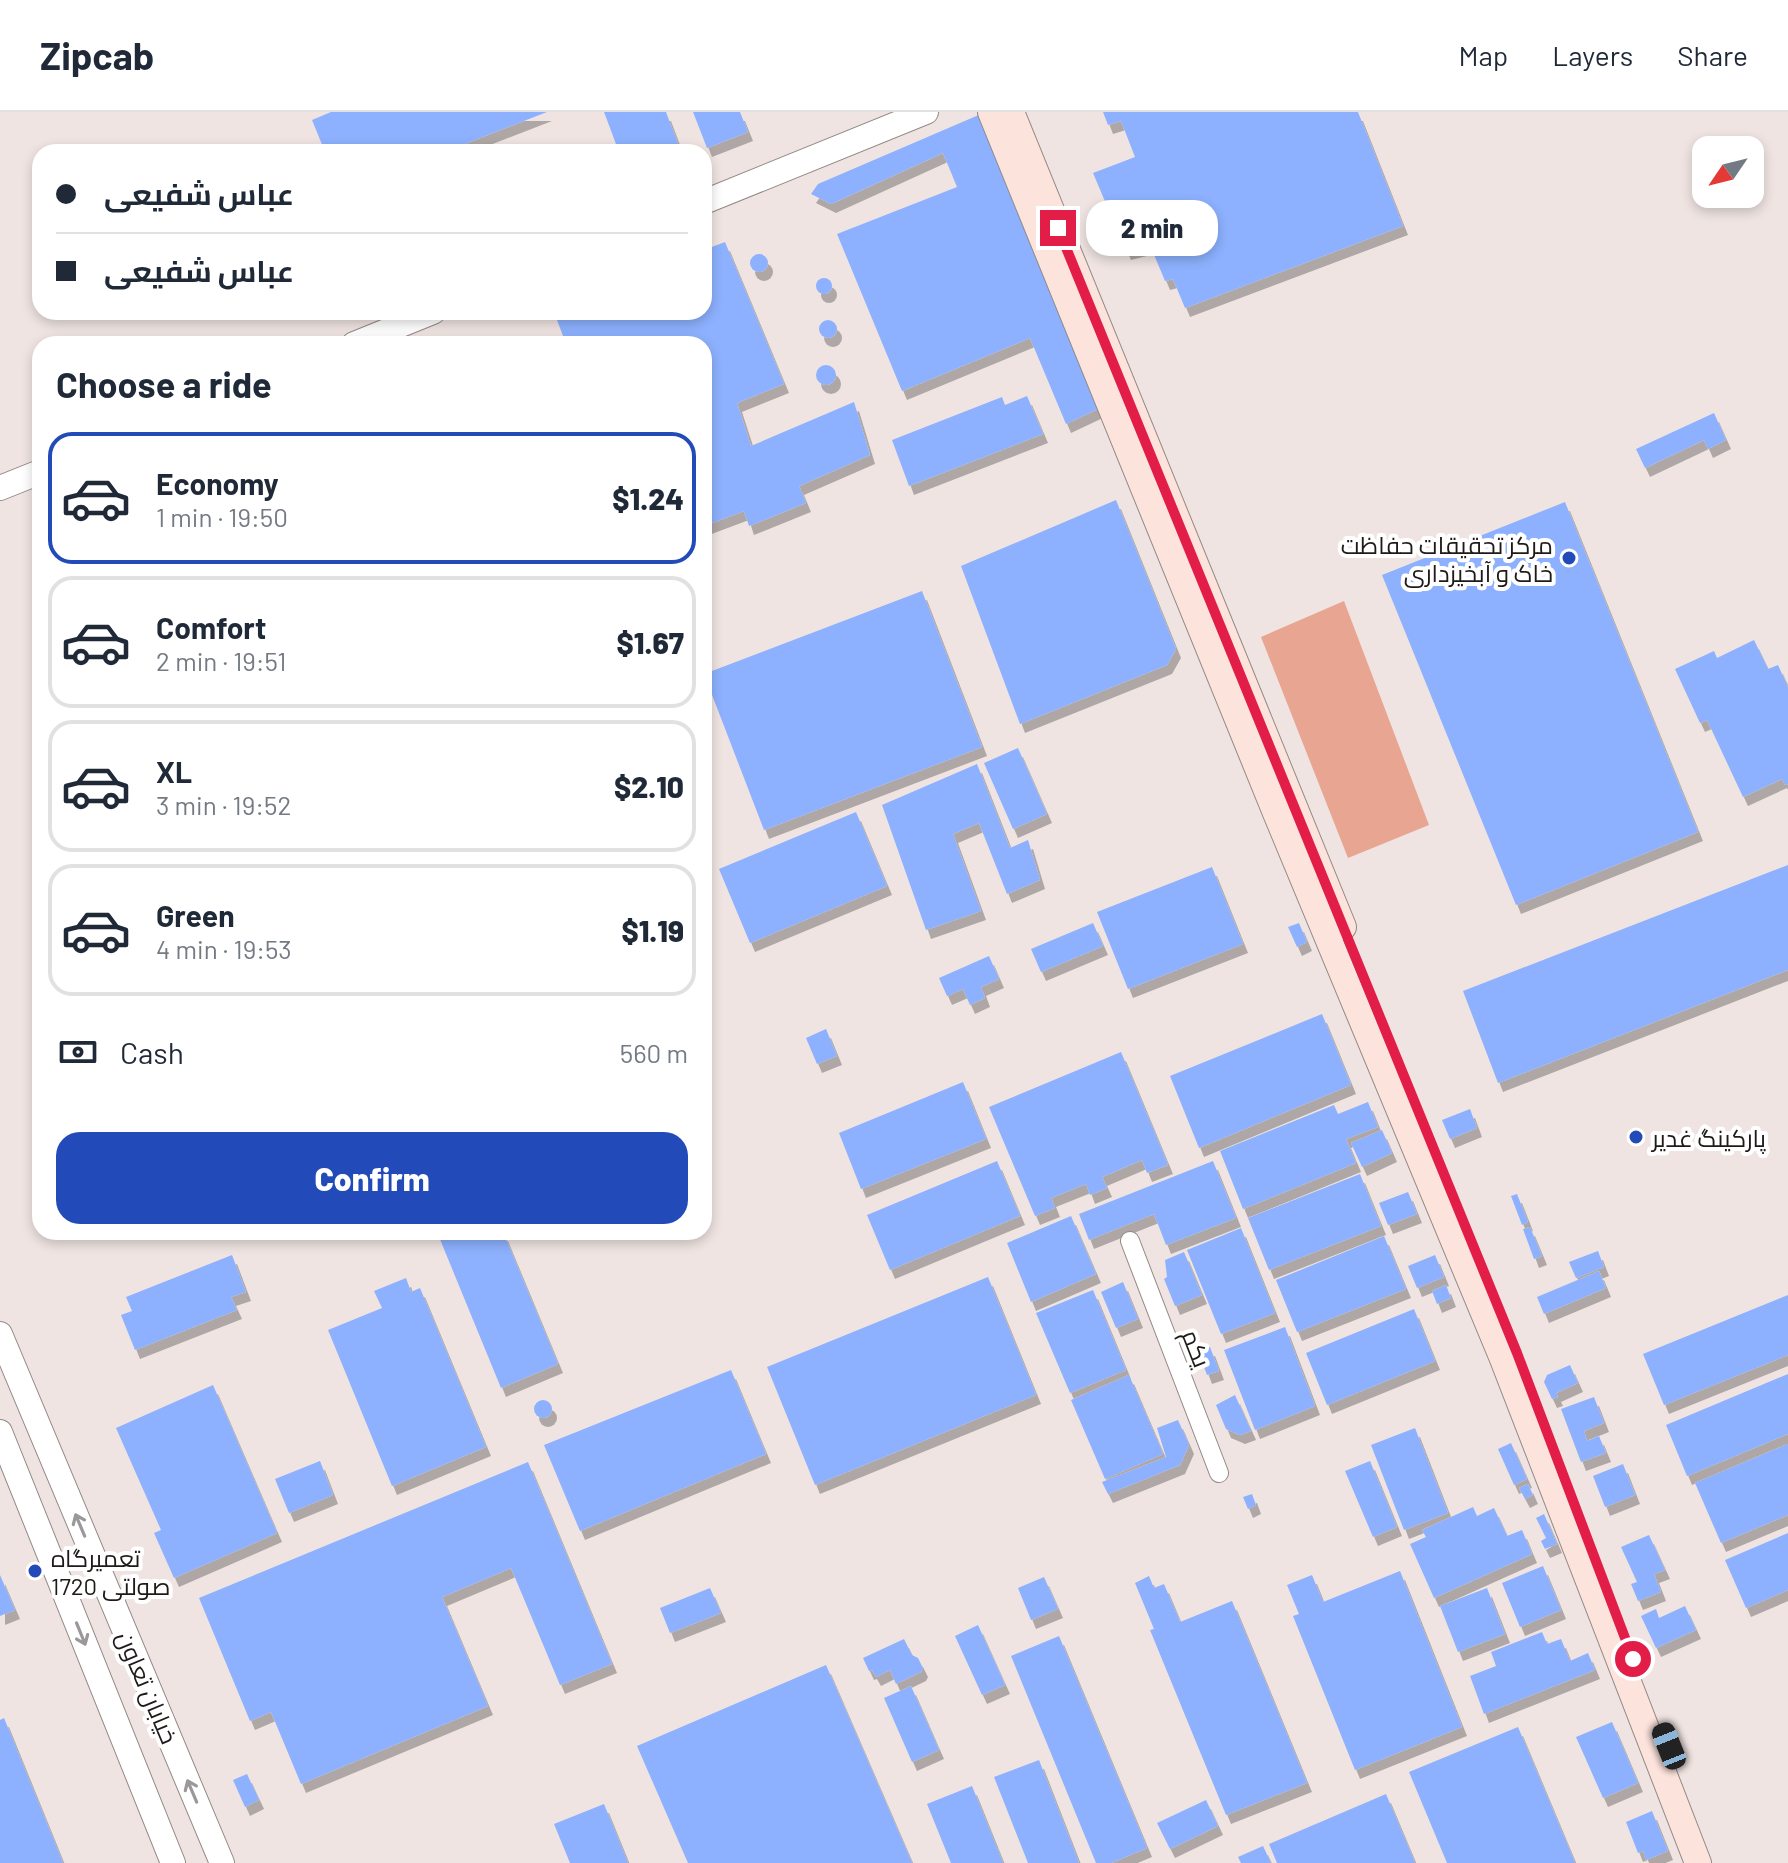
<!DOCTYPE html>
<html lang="en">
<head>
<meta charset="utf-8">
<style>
  body { margin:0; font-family:Barlow,Cairo,sans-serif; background:#f2f2f3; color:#1f2937; height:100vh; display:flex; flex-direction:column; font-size:30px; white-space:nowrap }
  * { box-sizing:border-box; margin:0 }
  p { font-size:26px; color:#747a83 }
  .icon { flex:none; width:44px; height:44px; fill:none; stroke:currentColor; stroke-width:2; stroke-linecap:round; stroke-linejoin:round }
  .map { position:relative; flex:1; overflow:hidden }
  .drawer { position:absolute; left:32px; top:224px; width:680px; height:904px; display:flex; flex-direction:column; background:#fff; border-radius:24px; box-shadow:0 4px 12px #0003 }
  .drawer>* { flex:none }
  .hud { position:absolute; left:32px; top:32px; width:680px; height:176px; border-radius:24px; box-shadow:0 4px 12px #0003; display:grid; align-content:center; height:176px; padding:0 24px; background:#fff }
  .needle { width:52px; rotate:235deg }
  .tools { position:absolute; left:1692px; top:24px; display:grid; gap:16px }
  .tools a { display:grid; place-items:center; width:72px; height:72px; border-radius:16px; background:#fff; box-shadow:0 4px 12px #0003; font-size:40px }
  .end { position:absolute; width:36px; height:36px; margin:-18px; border:10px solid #e11d48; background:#fff; box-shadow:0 0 0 4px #fff }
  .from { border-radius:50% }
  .bubble { position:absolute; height:56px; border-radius:24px; background:#fff; box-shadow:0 4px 12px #0003; font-size:26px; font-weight:800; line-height:56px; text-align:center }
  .car { position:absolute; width:24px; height:48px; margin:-24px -12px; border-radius:10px; box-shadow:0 0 6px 2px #0007; background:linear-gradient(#222 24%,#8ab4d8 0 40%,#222 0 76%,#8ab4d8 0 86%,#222 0) }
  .hud b { display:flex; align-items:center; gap:28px; height:76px; font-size:30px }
  .hud b+b { border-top:2px solid #e0e1e3 }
  .hud i { width:20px; height:20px; background:#1f2937 }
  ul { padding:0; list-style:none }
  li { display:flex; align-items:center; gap:24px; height:132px; margin:0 16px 12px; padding:0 8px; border:4px solid #e0e1e3; border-radius:24px }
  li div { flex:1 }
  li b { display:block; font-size:30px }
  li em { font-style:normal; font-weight:800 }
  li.on { border-color:#224ab8 }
  li>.icon { width:72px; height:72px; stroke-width:1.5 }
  h2 { padding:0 24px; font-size:36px; line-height:96px }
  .pay { display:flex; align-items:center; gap:20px; height:88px; padding:0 24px; font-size:30px }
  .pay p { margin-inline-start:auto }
  .action { display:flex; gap:16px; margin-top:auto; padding:16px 24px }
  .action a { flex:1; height:92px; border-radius:24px; background:#224ab8; color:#fff; font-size:32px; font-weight:800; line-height:92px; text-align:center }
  header { display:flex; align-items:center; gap:48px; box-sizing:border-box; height:112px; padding:0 40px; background:#fff; border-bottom:2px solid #e0e1e3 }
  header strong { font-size:38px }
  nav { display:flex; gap:44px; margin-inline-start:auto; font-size:28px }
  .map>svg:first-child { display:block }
  .green { fill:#e7a592 }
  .building { fill:#8db1fe; filter:url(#shadow) }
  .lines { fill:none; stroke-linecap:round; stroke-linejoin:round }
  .minor-casing { stroke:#938986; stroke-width:20 }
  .tertiary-casing { stroke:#938986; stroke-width:26 }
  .secondary-casing { stroke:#938986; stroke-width:28 }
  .minor { stroke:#fff; stroke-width:18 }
  .tertiary { stroke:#fff; stroke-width:24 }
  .secondary { stroke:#fce3dc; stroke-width:26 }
  .oneway { stroke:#9a9898 }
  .route { stroke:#e11d48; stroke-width:10 }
  .poi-dot { fill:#224ab8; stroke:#fff; stroke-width:3 }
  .labels { text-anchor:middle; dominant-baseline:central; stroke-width:8; stroke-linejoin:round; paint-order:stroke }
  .poi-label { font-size:24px; fill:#1e1a19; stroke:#fff; text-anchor:start }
  .street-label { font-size:24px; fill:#1e1a19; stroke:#fff }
</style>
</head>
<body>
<header>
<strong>Zipcab</strong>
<nav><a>Map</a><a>Layers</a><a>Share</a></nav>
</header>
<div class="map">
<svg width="1788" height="1751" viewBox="0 0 1788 1751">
  <defs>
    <filter id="shadow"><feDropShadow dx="5" dy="9" stdDeviation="0" flood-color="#0004"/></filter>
  </defs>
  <rect width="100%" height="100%" fill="#efe4e1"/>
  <polygon class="green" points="1344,489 1429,713 1348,746 1261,525"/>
  <g class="building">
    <polygon points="331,0 547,0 444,40 325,40 312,8"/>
    <polygon points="604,0 666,0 681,40 619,40"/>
    <polygon points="693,0 740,0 748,20 707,36"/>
    <polygon points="1103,0 1358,0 1403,114 1185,196 1173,167 1165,169 1150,133 1126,139 1093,61 1135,45 1121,9 1108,13"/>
    <polygon points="981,2 1100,296 1066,312 1030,226 902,279 837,122 957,75 943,41 831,92 811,82 818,72"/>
    <polygon points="725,130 784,272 737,291 751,334 854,290 870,343 799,374 806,391 749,414 744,399 704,414 704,232 550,232 548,228 563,224 554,200 704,200 704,138"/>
    <circle cx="759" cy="151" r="9"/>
    <circle cx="824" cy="174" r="8"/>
    <circle cx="828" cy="217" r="9"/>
    <circle cx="826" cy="263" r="10"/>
    <polygon points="1027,284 1043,322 909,374 892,328 1002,285 1005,293"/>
    <polygon points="1714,301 1726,328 1708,337 1704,328 1645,356 1636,337"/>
    <polygon points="1116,388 1176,537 1167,553 1020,612 961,454"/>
    <polygon points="1565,390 1698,720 1516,793 1382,463"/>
    <polygon points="922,479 982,635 764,718 704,562"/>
    <polygon points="1754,528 1768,557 1778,553 1788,575 1788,672 1785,673 1782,667 1743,685 1707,608 1700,611 1675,557 1714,539 1717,546"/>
    <polygon points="1018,636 1047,702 1013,717 984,651"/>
    <polygon points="977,652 1010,736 1028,728 1040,768 1007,782 979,711 953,722 981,799 926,818 882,693"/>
    <polygon points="856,700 887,774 750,831 719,757"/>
    <polygon points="1788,753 1788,858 1498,971 1463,879"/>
    <polygon points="1212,755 1243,832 1128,877 1097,800"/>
    <polygon points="1093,811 1103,834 1041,860 1031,837"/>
    <polygon points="1299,811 1307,830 1297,835 1288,815"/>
    <polygon points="989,844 999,867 981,875 985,886 970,893 963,877 947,884 939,866"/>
    <polygon points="1322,902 1351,973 1199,1036 1170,964"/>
    <polygon points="826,917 837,944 817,952 806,926"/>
    <polygon points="1121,940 1168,1053 1147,1061 1142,1048 1102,1065 1107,1076 1090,1083 1086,1072 1051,1086 1055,1096 1035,1104 989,995"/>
    <polygon points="963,970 986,1027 861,1077 839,1021"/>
    <polygon points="1368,990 1378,1015 1346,1027 1356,1051 1243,1097 1220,1039 1334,993 1338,1002"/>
    <polygon points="1470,997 1477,1016 1450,1027 1442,1008"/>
    <polygon points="1382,1018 1392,1041 1362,1055 1351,1031"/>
    <polygon points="997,1049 1020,1104 890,1158 867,1103"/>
    <polygon points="1213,1049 1236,1106 1166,1133 1154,1102 1089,1128 1079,1102"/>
    <polygon points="1360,1062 1381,1114 1269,1158 1248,1106"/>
    <polygon points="1408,1080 1417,1102 1388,1113 1379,1091"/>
    <polygon points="1517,1082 1528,1110 1522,1113 1511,1084"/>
    <polygon points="1071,1104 1096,1162 1031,1190 1007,1131"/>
    <polygon points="1530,1115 1542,1144 1534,1147 1523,1117"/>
    <polygon points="1241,1116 1275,1201 1221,1222 1187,1138"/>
    <polygon points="437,1120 503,1120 558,1252 501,1276"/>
    <polygon points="1384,1124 1406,1177 1297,1220 1276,1168"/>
    <polygon points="1598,1139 1604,1155 1576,1166 1569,1150"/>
    <polygon points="1184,1140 1202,1183 1175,1194 1164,1167 1167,1165 1165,1148"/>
    <polygon points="232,1143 246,1180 231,1185 237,1198 135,1238 121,1203 132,1199 126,1185"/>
    <polygon points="1435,1143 1444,1165 1417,1176 1408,1154"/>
    <polygon points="1599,1159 1606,1176 1544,1202 1537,1185"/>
    <polygon points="988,1165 1036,1283 815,1373 767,1255"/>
    <polygon points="406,1166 411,1180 420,1176 486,1335 392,1374 328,1218 382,1196 374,1179"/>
    <polygon points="1123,1170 1138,1207 1116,1216 1101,1180"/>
    <polygon points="1446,1173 1451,1186 1437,1192 1432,1179"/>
    <polygon points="1093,1178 1126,1258 1070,1281 1036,1201"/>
    <polygon points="1788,1183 1788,1243 1664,1293 1643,1242"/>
    <polygon points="1414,1197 1435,1249 1327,1293 1306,1241"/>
    <polygon points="1285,1215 1315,1294 1255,1318 1224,1238"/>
    <polygon points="1210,1235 1219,1259 1207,1263 1198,1239"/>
    <polygon points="1570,1253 1578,1271 1556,1281 1558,1285 1552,1287 1544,1270 1547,1263"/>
    <polygon points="731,1258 766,1342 580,1419 544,1333"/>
    <polygon points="1788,1262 1788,1322 1687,1364 1666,1313"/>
    <polygon points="1129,1263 1163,1342 1105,1367 1071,1288"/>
    <polygon points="213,1273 277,1421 174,1466 154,1421 161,1418 116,1316"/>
    <polygon points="1235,1283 1251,1319 1240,1323 1226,1317 1216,1293"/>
    <polygon points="1594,1285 1604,1311 1584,1319 1587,1329 1599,1324 1606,1341 1581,1350 1561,1297"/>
    <circle cx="543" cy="1297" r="9"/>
    <polygon points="1178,1308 1189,1333 1180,1353 1108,1382 1102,1370 1166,1345 1157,1316"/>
    <polygon points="1415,1316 1448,1401 1404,1418 1371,1333"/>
    <polygon points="1511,1331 1527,1367 1514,1373 1498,1337"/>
    <polygon points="1788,1332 1788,1403 1721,1431 1695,1371"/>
    <polygon points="320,1349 333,1383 289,1401 275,1367"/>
    <polygon points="1370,1349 1397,1415 1373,1425 1345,1359"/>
    <polygon points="528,1350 612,1552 560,1573 511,1456 442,1485 488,1594 301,1672 271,1600 250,1609 199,1486"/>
    <polygon points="1623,1352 1635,1383 1605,1395 1593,1364"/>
    <polygon points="1528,1372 1533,1383 1525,1387 1519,1376"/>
    <polygon points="1252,1382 1256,1393 1248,1397 1243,1385"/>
    <polygon points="1473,1395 1477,1404 1494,1396 1507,1424 1522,1418 1532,1442 1434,1486 1410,1432 1426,1425 1422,1418"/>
    <polygon points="1544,1402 1557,1432 1545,1437 1541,1429 1546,1426 1536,1406"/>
    <polygon points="1788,1421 1788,1478 1746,1496 1725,1448"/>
    <polygon points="1649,1423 1665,1458 1654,1462 1661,1480 1638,1489 1631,1472 1637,1470 1621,1435"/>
    <polygon points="1543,1454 1561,1498 1520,1515 1502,1471"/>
    <polygon points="1400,1459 1462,1615 1355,1658 1293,1504 1299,1502 1287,1473 1312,1463 1323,1490"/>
    <polygon points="0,1463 15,1498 0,1504"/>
    <polygon points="1149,1464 1154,1476 1164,1472 1180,1510 1232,1489 1307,1671 1226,1703 1150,1518 1154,1517 1135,1471"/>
    <polygon points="1044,1465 1058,1497 1031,1508 1018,1476"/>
    <polygon points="710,1476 721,1501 670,1521 660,1496"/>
    <polygon points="1487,1476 1505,1522 1458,1540 1440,1494"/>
    <polygon points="1685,1494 1696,1518 1656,1536 1641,1504 1656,1497 1659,1506"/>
    <polygon points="978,1513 1005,1573 982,1583 955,1524"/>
    <polygon points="1542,1520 1547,1532 1561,1527 1570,1549 1588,1541 1595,1558 1484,1602 1470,1564 1496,1554 1491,1540"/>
    <polygon points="1059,1524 1147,1736 1111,1751 1096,1751 1011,1544"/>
    <polygon points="904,1527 912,1543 918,1546 923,1556 921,1560 896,1572 890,1558 876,1565 872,1558 869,1559 863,1546"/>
    <polygon points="826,1553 912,1751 688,1751 637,1634"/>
    <polygon points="911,1574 939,1638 912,1650 884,1586"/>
    <polygon points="4,1606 63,1751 0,1751 0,1608"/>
    <polygon points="1612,1610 1638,1671 1603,1686 1576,1625"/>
    <polygon points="1518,1615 1575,1751 1447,1751 1409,1660"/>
    <polygon points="1039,1648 1079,1751 1028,1751 994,1665"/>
    <polygon points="247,1662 259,1688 245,1695 233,1668"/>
    <polygon points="972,1674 1003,1751 951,1751 927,1692"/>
    <polygon points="1386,1682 1415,1751 1277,1751 1269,1732"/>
    <polygon points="1206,1688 1218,1714 1170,1737 1157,1711"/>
    <polygon points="604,1692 628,1751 570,1751 554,1712"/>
    <polygon points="1652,1699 1668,1739 1646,1748 1643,1739 1638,1741 1626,1710"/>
    <polygon points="1263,1734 1271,1751 1241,1751 1238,1745"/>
  </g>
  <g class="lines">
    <g class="minor-casing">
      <polyline id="minor" points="1130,1129 1219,1361"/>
    </g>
    <g class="tertiary-casing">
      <g id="tertiary">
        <polyline points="704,90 926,0"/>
        <polyline points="354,232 433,200"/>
        <polyline points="0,376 40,360"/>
        <polyline points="0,1222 222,1751"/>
        <polyline points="0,1320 173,1751"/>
      </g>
    </g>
    <g class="secondary-casing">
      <g id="secondary">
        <polyline points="991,0 1276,701 1503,1247 1698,1751"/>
        <polyline points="1011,0 1343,815"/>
      </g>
    </g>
    <use href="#minor" class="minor"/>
    <use href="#tertiary" class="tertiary"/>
    <use href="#secondary" class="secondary"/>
  </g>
  <defs><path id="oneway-shaft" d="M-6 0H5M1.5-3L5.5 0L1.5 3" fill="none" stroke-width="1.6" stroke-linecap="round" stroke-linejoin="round" transform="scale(2)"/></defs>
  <g class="oneway">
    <use href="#oneway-shaft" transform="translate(80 1413) rotate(-113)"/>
    <use href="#oneway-shaft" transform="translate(81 1522) rotate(68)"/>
    <use href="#oneway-shaft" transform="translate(192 1679) rotate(-113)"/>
  </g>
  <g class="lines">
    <polyline class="route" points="1058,116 1517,1241 1633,1547"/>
  </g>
  <g class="poi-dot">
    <circle cx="1569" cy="446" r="8"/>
    <circle cx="1636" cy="1025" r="8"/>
    <circle cx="35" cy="1459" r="8"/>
  </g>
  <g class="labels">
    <g class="poi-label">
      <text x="1553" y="432" text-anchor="end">مرکز تحقیقات حفاظت<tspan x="1553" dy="28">خاک و آبخیزداری</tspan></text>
      <text x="1652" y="1025">پارکینگ غدیر</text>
      <text x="51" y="1445">تعمیرگاه<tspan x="51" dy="28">1720 صولتی</tspan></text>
    </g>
    <g class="street-label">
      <text transform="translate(1197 1236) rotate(69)">یکم</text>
      <text transform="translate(148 1575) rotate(67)">خیابان تعاون</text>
    </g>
  </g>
</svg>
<div class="tools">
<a><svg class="needle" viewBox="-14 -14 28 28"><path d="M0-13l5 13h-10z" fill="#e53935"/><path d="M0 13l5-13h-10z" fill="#747a83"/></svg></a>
</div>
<i class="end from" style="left:1633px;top:1547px"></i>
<i class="end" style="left:1058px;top:116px"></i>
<div class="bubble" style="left:1086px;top:88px;width:132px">2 min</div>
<i class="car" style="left:1669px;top:1634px;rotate:338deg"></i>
<div class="hud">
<b><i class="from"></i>عباس شفیعی</b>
<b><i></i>عباس شفیعی</b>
</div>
<section class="drawer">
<h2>Choose a ride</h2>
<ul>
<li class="on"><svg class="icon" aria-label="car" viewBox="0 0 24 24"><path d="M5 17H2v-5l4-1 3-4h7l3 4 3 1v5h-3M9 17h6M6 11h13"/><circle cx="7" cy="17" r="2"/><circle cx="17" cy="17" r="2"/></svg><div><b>Economy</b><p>1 min · 19:50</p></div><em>$1.24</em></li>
<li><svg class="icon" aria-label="car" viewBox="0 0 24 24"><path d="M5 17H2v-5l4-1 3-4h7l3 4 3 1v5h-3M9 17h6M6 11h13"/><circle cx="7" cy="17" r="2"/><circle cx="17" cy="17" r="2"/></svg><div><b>Comfort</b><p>2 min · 19:51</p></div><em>$1.67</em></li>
<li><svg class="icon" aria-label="car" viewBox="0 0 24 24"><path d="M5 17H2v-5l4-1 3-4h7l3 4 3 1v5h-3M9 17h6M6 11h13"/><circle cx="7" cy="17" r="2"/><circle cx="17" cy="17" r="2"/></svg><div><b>XL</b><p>3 min · 19:52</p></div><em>$2.10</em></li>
<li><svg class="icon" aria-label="car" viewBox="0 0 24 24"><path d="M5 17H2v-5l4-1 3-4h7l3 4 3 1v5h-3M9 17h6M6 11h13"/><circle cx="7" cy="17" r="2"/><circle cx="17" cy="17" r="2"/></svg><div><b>Green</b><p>4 min · 19:53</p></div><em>$1.19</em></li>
</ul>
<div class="pay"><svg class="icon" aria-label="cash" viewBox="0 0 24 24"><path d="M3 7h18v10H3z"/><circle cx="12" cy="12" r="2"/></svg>Cash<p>560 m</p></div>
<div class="action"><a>Confirm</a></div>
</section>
</div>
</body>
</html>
